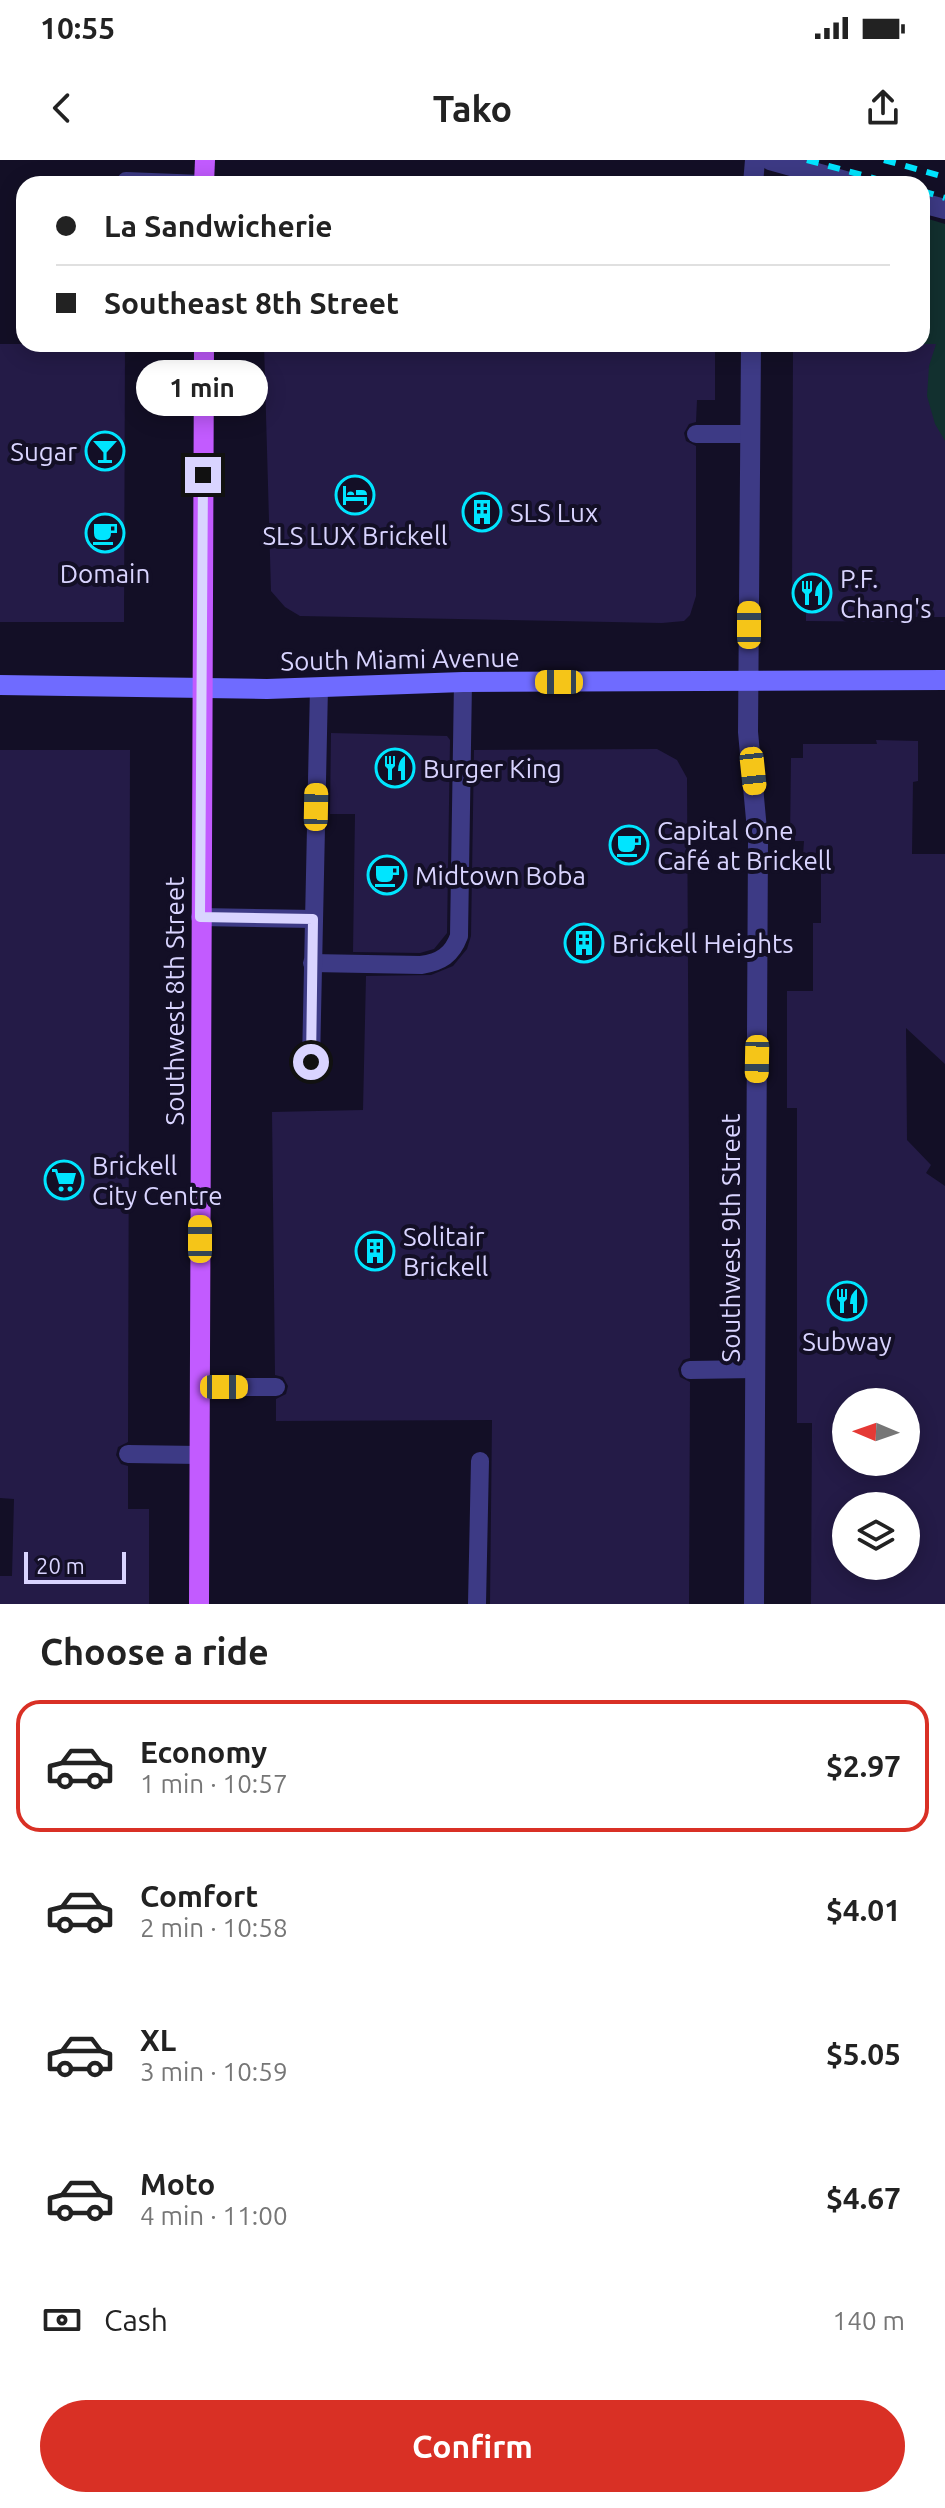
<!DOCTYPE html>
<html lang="en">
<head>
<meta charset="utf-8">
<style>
  body { margin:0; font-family:Ubuntu,sans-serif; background:#f2f2f2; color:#222; height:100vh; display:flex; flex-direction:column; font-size:30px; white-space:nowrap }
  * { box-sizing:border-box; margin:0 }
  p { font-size:26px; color:#767676 }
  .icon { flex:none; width:44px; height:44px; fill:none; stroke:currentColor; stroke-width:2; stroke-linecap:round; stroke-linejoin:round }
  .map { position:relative; height:1444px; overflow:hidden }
  .drawer { display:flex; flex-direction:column; background:#fff; flex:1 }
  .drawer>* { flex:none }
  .guide { position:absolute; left:16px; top:16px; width:914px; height:176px; border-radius:24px; box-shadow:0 4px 20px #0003; display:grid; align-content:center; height:176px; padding:0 40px; background:#fff }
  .needle { width:52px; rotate:272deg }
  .buttons { position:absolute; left:832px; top:1228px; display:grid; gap:16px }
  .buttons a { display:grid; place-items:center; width:88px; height:88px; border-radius:50%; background:#fff; box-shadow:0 4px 20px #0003; font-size:40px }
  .scale { position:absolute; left:24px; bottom:20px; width:102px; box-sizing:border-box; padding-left:8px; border:4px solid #d9d4ff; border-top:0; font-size:22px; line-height:28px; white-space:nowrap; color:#d9d4ff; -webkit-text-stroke:6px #130f26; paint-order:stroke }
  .end { position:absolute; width:36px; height:36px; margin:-18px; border:10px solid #d9d4ff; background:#111; box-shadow:0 0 0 4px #111 }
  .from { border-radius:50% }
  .bubble { position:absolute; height:56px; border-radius:28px; background:#fff; box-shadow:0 4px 20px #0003; font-size:26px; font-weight:600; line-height:56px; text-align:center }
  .car { position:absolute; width:24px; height:48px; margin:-24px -12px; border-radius:10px; box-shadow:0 0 6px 2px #0007; background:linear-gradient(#f5c518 24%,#345 0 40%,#f5c518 0 76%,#345 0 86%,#f5c518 0) }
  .guide b { display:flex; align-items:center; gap:28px; height:76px; font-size:30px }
  .guide b+b { border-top:2px solid #e0e0e0 }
  .guide i { width:20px; height:20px; background:#222 }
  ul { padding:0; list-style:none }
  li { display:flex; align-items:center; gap:24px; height:132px; margin:0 16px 12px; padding:0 24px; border:4px solid transparent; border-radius:24px }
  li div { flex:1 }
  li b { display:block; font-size:30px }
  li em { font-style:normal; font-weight:600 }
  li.selected { border-color:#d93025 }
  li>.icon { width:72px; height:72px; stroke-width:1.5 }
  h2 { padding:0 40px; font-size:36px; line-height:96px }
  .pay { display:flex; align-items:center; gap:20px; height:88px; padding:0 40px; font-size:30px }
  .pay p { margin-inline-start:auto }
  .cta { display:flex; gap:16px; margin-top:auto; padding:16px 40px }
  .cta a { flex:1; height:92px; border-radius:48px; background:#d93025; color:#fff; font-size:32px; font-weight:600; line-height:92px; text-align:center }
  .status { display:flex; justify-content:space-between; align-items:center; height:56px; padding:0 40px; background:#fff; direction:ltr }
  .status svg { height:22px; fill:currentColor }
  header { display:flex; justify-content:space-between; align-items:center; height:104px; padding:0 40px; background:#fff; font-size:36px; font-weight:600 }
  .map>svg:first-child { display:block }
  .green { fill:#12302f }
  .building { fill:#241b47; fill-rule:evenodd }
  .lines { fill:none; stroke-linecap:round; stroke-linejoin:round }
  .service { stroke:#3d3a85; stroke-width:18 }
  .minor { stroke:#3d3a85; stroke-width:20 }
  .secondary { stroke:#6f6bff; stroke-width:20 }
  .primary { stroke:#c25bff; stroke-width:20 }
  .rail { stroke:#00e5ff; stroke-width:6; stroke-dasharray:12 10; stroke-linecap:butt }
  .route { stroke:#d9d4ff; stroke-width:10 }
  .labels { text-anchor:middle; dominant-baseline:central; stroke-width:8; stroke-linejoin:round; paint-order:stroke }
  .poi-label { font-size:26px; fill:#d9d4ff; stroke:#130f26; text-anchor:start }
  .street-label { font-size:26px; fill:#d9d4ff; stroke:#130f26 }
</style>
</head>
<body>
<div class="status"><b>10:55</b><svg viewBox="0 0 49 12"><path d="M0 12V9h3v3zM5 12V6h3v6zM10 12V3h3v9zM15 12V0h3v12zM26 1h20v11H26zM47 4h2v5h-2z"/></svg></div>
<header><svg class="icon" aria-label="back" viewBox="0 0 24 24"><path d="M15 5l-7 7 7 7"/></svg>Tako<svg class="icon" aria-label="share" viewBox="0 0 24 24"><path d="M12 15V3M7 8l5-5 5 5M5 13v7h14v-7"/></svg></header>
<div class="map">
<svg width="945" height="1444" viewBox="0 0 945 1444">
  <rect width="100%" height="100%" fill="#130f26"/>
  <polygon class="green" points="922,57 945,64 945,421 907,184 922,184"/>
  <g class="building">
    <polygon points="0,184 125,184 124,462 0,462"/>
    <polygon points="264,184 715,184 715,240 697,240 696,262 689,264 684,273 686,281 696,286 696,436 690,455 684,461 662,463 300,456 285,447 271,431"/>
    <polygon points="793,184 936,184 929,206 927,236 935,264 945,281 945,457 911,457 911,462 806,461 806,437 792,438"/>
    <polygon points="331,573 447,576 450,580 447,773 434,789 420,793 353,792 355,654 330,654"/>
    <path d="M876,580L918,581V621L913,622L912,694H945V904L906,868L907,980L931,1005L926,1013L945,1026V1444H811L812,1263H797V948H787V831H813V763H821V695H803L804,681H790L791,598H803V584H877ZM846,1242H906V1302H846ZM846,1346H906V1406H846Z"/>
    <polygon points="657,589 677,600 687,618 690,1198 683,1200 678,1209 680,1217 690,1222 689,1444 490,1444 492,1260 276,1261 276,1239 286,1234 288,1226 283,1217 275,1215 272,952 363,950 366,816 431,815 453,806 467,789 471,776 474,590"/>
    <polygon points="0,590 130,590 128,1282 118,1287 116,1295 121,1304 128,1306 128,1349 149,1349 149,1444 0,1444 0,1416 12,1416 14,1339 0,1338"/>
  </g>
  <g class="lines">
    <g class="service">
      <polyline points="126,21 202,24"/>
      <polyline points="696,274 750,274"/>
      <polyline points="200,757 313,759"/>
      <path d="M312,803L421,805C441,802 452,795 459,776L463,522"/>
      <polyline points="311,902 319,527"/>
      <polyline points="690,1210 755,1209"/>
      <polyline points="199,1227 276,1227"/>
      <polyline points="128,1294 199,1295"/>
      <polyline points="477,1444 480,1301"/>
    </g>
    <g class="minor">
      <polyline points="770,0 856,24"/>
      <polyline points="753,24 755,0"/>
      <polyline points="922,43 945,49"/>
      <polyline points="751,184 748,572 758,681 754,1444"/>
    </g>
    <polyline class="secondary" points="0,525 267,529 463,522 945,520"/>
    <g class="primary">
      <polyline points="204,24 205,0"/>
      <polyline points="199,1444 204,184"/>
    </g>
    <g class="rail">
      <polyline points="807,0 895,24"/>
      <polyline points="884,0 945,17"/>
      <polyline points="922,31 945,38"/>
    </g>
  </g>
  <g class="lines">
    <polyline class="route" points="203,315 200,757 313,759 311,902"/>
  </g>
  <defs>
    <g id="bar-ring" transform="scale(2)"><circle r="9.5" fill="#130f26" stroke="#00e5ff" stroke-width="1.5"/><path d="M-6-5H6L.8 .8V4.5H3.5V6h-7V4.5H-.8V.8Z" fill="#00e5ff"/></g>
    <g id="hotel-ring" transform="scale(2)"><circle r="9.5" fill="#130f26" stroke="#00e5ff" stroke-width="1.5"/><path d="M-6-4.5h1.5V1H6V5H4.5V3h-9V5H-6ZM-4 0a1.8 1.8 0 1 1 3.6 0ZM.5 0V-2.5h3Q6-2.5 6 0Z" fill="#00e5ff"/></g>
    <g id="building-ring" transform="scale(2)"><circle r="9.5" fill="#130f26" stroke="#00e5ff" stroke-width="1.5"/><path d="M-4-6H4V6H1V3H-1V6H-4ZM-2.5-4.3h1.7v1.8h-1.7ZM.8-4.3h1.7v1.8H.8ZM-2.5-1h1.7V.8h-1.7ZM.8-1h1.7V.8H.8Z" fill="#00e5ff"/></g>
    <g id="cafe-ring" transform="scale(2)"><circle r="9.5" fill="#130f26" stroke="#00e5ff" stroke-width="1.5"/><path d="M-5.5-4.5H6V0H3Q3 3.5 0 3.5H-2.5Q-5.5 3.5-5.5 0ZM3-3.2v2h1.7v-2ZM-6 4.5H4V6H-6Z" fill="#00e5ff"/></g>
    <g id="restaurant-ring" transform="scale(2)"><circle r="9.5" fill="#130f26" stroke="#00e5ff" stroke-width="1.5"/><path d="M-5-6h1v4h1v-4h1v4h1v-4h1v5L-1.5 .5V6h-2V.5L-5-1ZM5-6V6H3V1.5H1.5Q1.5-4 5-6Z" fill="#00e5ff"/></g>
    <g id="supermarket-ring" transform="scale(2)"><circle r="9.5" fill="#130f26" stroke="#00e5ff" stroke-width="1.5"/><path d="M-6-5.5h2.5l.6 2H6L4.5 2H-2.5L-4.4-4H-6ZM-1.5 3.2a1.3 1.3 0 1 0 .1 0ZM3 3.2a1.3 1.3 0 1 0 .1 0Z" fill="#00e5ff"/></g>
  </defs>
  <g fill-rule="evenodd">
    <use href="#bar-ring" x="105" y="291"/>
    <use href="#hotel-ring" x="355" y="335"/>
    <use href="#building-ring" x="482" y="352"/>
    <use href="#cafe-ring" x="105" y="373"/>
    <use href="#restaurant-ring" x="812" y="433"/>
    <use href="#restaurant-ring" x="395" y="608"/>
    <use href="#cafe-ring" x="629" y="685"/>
    <use href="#cafe-ring" x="387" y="715"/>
    <use href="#building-ring" x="584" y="783"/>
    <use href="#supermarket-ring" x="64" y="1020"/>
    <use href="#building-ring" x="375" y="1091"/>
    <use href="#restaurant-ring" x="847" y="1141"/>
  </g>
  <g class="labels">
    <g class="poi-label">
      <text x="77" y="291" text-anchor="end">Sugar</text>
      <text x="510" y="352">SLS Lux</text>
      <text x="355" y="375" text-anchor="middle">SLS LUX Brickell</text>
      <text x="105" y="413" text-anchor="middle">Domain</text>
      <text x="840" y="418">P.F.<tspan x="840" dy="30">Chang's</tspan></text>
      <text x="423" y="608">Burger King</text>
      <text x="657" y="670">Capital One<tspan x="657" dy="30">Café at Brickell</tspan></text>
      <text x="415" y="715">Midtown Boba</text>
      <text x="612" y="783">Brickell Heights</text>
      <text x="92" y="1005">Brickell<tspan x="92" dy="30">City Centre</tspan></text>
      <text x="403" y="1076">Solitair<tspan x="403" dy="30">Brickell</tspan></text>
      <text x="847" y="1181" text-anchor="middle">Subway</text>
    </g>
    <g class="street-label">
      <text transform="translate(400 499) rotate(-1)">South Miami Avenue</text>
      <text transform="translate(174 841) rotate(-90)">Southwest 8th Street</text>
      <text transform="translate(730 1078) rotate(-90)">Southwest 9th Street</text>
    </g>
  </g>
</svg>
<div class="buttons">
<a><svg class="needle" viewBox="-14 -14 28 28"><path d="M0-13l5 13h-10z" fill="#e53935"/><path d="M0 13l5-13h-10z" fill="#767676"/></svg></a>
<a><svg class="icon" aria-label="layers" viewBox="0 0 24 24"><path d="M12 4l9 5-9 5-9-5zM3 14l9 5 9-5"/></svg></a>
</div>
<div class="scale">20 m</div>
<i class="end from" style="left:311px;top:902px"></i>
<i class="end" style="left:203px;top:315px"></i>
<div class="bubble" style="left:136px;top:200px;width:132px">1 min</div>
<i class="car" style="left:749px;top:465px;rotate:0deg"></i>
<i class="car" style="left:559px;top:522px;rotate:270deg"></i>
<i class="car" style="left:753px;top:611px;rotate:174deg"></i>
<i class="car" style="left:316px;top:647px;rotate:1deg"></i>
<i class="car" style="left:757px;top:899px;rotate:181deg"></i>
<i class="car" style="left:200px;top:1079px;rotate:0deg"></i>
<i class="car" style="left:224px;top:1227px;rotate:90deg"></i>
<div class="guide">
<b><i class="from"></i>La Sandwicherie</b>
<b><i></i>Southeast 8th Street</b>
</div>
</div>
<section class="drawer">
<h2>Choose a ride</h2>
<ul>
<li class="selected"><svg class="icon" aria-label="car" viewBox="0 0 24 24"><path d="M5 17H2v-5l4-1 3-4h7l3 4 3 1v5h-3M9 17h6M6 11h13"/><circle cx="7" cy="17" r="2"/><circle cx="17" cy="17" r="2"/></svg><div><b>Economy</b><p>1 min · 10:57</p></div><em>$2.97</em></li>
<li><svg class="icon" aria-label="car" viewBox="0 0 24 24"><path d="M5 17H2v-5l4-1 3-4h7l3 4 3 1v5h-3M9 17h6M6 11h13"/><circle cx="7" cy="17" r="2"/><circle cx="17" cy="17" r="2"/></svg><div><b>Comfort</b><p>2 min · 10:58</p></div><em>$4.01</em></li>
<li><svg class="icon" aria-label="car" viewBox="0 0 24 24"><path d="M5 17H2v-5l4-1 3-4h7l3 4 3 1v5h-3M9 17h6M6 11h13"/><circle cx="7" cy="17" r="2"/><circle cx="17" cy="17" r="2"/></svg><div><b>XL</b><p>3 min · 10:59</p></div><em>$5.05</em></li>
<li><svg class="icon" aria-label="car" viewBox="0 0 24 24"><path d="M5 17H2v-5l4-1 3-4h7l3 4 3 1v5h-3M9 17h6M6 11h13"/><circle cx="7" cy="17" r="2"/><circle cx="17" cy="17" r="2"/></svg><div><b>Moto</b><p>4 min · 11:00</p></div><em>$4.67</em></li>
</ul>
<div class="pay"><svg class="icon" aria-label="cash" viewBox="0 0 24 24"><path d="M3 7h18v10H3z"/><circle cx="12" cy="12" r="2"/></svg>Cash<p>140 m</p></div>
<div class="cta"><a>Confirm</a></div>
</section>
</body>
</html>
